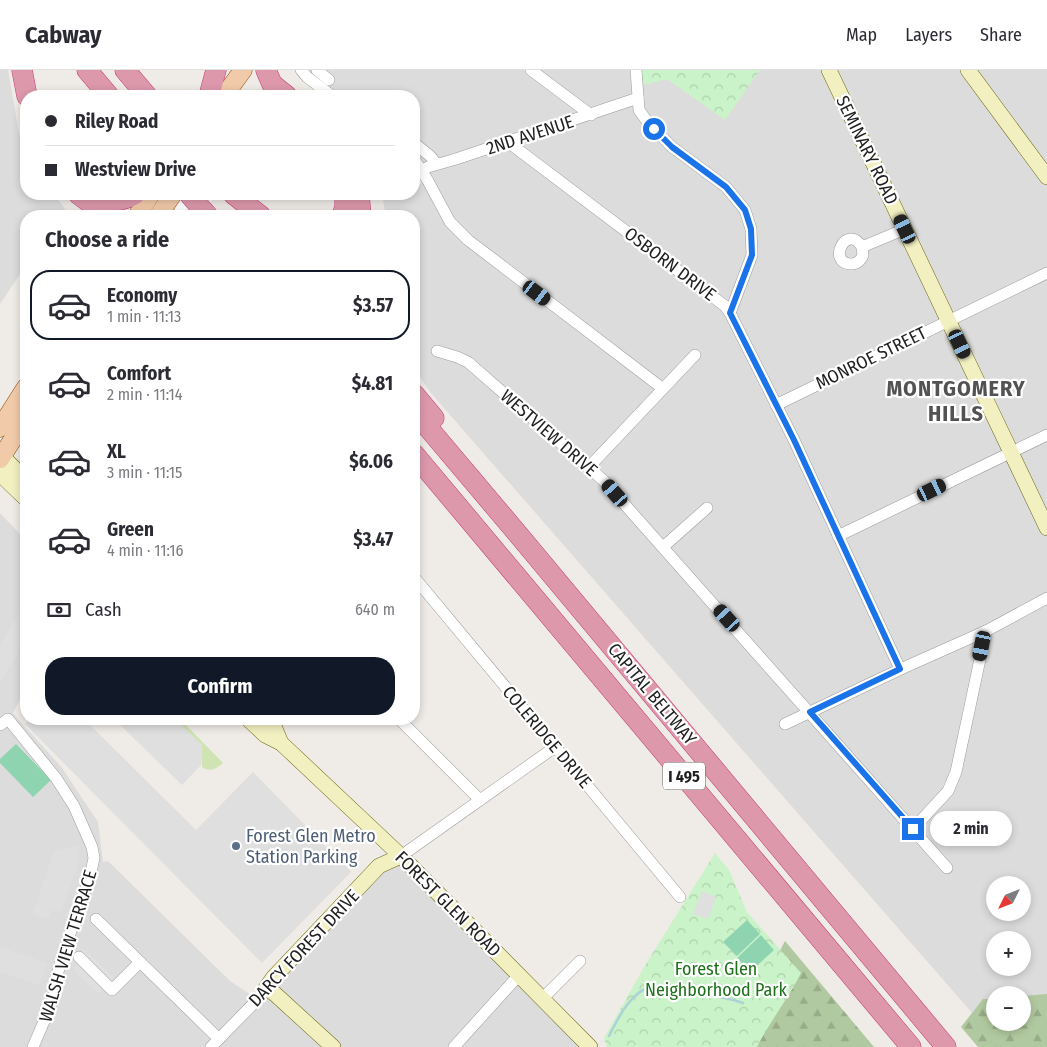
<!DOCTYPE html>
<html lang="en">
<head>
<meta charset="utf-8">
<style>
  body { margin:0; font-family:"Fira Sans Condensed",sans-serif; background:#f7f7f7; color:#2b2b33; height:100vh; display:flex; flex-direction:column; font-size:19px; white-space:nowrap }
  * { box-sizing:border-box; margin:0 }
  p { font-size:16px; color:#7c7c81 }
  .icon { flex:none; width:28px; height:28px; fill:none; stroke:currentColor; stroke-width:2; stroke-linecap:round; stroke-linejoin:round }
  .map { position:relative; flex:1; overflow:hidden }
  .drawer { position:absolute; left:20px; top:140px; width:400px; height:515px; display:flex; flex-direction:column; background:#fff; border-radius:20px; box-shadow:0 2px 8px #0003 }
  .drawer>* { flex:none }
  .top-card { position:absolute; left:20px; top:20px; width:400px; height:110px; border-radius:20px; box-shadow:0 2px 8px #0003; display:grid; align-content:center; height:110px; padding:0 25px; background:#fff }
  .needle { width:32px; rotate:228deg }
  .controls { position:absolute; left:986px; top:806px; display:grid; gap:10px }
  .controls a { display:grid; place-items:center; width:45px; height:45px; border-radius:50%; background:#fff; box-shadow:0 2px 8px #0003; font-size:25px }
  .end { position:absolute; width:22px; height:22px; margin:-11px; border:6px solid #1a73e8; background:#fff; box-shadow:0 0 0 2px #fff }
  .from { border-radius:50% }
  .bubble { position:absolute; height:35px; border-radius:18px; background:#fff; box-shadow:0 2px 8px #0003; font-size:16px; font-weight:700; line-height:35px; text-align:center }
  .car { position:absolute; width:15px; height:30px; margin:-15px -8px; border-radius:6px; box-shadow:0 0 4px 1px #0007; background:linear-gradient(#222 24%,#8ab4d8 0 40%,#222 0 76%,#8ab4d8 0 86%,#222 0) }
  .top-card b { display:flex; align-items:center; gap:18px; height:48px; font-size:19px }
  .top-card b+b { border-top:1px solid #e1e1e2 }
  .top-card i { width:12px; height:12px; background:#2b2b33 }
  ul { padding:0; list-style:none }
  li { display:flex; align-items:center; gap:15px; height:70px; margin:0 10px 8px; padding:0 15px; border:2px solid transparent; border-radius:20px }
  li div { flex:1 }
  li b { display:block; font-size:19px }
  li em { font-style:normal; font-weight:700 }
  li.selected { border-color:#111827 }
  li>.icon { width:45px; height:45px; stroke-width:1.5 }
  h2 { padding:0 25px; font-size:22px; line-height:60px }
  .pay { display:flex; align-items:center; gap:12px; height:55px; padding:0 25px; font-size:19px }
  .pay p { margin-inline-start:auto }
  .primary-button { display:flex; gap:10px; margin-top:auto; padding:10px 25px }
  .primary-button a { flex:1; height:58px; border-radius:20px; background:#111827; color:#fff; font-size:20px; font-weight:700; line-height:58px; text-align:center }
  header { display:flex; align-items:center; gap:30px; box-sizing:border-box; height:70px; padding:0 25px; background:#fff; border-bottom:1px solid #e1e1e2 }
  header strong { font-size:24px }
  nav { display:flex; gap:28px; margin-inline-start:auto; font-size:18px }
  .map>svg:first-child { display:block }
  .residential { fill:#dddcdc; fill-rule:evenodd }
  .grass { fill:#d0e3b3 }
  .forest { fill:url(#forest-firs) }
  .park { fill:url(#park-crowns) }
  .pitch { fill:#8ed4b1 }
  .parking { fill:#dfdfdf }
  .pier { fill:#fff }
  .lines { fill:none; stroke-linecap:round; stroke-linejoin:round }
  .stream { stroke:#acd2d7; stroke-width:2.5 }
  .street-casing { stroke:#9c9c9c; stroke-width:12 }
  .secondary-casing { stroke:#6a6912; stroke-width:16 }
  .primary-casing { stroke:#885312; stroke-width:19 }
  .highway-casing { stroke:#c63a7a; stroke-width:21 }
  .street { stroke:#fff; stroke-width:11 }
  .secondary { stroke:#f2efc1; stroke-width:15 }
  .primary { stroke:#f1caa9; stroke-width:18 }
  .highway { stroke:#dd98ac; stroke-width:20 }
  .route { stroke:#1a73e8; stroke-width:6 }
  .service-dot { fill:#5c6f8a; stroke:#fff; stroke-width:2 }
  .labels { text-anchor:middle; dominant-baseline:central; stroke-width:4.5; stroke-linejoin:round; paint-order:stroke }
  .shield { fill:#fff; stroke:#626262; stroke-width:1 }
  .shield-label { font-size:16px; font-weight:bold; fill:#1f1f1f }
  .street-label { font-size:18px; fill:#1f1f1f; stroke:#fff }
  .service-label { font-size:18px; fill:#4e5e75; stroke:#fff; text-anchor:start }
  .park-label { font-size:18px; fill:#1c7119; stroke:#fff }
  .district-label { font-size:22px; font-weight:bold; letter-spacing:1px; fill:#525252; stroke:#fff }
</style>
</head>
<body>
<header>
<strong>Cabway</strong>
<nav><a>Map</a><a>Layers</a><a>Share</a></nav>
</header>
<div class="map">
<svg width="1047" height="977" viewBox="0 0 1047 977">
  <defs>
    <pattern id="forest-firs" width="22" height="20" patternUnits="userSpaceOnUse" patternTransform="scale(1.25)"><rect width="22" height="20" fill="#b1c9a0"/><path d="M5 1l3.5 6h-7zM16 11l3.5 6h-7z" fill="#98ac89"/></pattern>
    <pattern id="park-crowns" width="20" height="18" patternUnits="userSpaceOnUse" patternTransform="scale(1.25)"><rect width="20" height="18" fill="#cbf3c9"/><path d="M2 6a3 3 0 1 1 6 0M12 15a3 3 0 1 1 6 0" fill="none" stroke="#aed0ac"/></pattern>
  </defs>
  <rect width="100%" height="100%" fill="#efebe7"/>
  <g class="residential">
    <polygon points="0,0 8,0 19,63 26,76 26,124 54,124 65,139 60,146 26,146 26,195 0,234"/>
    <path d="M304,0H1047V942L1023,943L1022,925H995V944H973L430,322L414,298V146H386L383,131L399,124H414V117L428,110V97L414,86V26H338ZM995,815H1022V842H995ZM995,870H1022V898H995Z"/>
    <polygon points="0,443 20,464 26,458 26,618 13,643 62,698 98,752 103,792 108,791 230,911 257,929 379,796 401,786 590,977 0,977"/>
  </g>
  <path class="grass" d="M175,649H180L223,693C217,698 210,703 202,697L201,675Z"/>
  <g class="forest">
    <polygon points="785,871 874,977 728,977"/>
    <polygon points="1047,924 1047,977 978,977 961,957 983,929 995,929 995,952 1022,952 1023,926"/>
  </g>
  <g class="park">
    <polygon points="640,0 760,0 725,50 667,9 640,16"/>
    <path d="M715,783L729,800L747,842L801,903C788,929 770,951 757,977H607L604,968L644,897Z"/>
  </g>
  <g class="pitch">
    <polygon points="16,674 51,710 33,727 0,693 0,689"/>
    <polygon points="747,850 760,864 737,886 723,872"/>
    <polygon points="761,865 774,880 750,902 737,888"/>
  </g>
  <g class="parking">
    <polygon points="26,533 26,573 0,611 0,574"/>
    <polygon points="30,649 84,649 196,760 253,702 351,802 262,893 25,654"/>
    <polygon points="114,649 175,649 202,675 201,695 182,715"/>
    <polygon points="77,776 80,789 61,843 51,840 48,849 32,844 54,780"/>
    <polygon points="702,821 716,827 708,849 693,844"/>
    <polygon points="0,877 47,893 39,915 0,902"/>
    <polygon points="84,879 114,907 98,924 73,900 79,894 74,889"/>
  </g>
  <polygon class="pier" points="162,124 216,124 201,146 181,146"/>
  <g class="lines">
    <g class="stream">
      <path d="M680,921C687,925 692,924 700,925C714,926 730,928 743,933"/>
      <path d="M609,966C620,944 631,922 655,914L663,917"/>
    </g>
    <g class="street-casing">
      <g id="street">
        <polyline points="301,0 307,7 332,26"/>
        <polyline points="317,0 329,10"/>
        <polyline points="531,0 591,45"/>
        <polyline points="636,0 639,40 649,54 672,77 726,117 745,140 751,159 752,185 730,243"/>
        <polyline points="508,72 725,236 730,243 794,370 900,599"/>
        <polyline points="414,73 430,86 437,94"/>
        <polyline points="414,89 428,111 450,152 468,170 662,318"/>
        <polyline points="422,101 428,97 456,89 638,28"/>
        <path d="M862,177C847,152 826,193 851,194C857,194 861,190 863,185L862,177L905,159"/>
        <polyline points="437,281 457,287 468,292 603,410 947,798"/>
        <polyline points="776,335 1047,203"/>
        <polyline points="589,397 695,285"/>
        <polyline points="838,466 1047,365"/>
        <polyline points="663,477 707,438"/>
        <polyline points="414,507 680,827"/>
        <polyline points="399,649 480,730"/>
        <polyline points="785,654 903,598 986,561 1047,528"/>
        <polyline points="0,655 8,649 56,708 74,736 92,777 94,788 90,807 73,854 56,908 54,928 33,977"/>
        <polyline points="913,759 948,721 956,702 986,561"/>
        <polyline points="401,786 555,677"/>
        <polyline points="96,849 219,969"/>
        <polyline points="79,887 112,920 140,892"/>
        <polyline points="542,929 580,891"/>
        <polyline points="211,977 257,930 266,918"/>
        <polyline points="454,977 519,905"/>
      </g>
    </g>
    <g class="secondary-casing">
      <g id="secondary">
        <polyline points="829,0 1047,458"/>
        <polyline points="968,0 1047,107"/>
        <polyline points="0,384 26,410"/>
        <polyline points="0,404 26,429"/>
        <polyline points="248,649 265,665 281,673 401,786 590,977"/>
        <polyline points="267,649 274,656 281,673"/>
        <polyline points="333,977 275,924 266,918 273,908 379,796 401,786"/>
      </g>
    </g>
    <g class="primary-casing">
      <g id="primary">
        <polyline points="224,26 243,0"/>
        <polyline points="137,146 151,124"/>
        <polyline points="158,146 173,124"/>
        <polyline points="0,358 26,317"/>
        <polyline points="0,389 26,349"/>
      </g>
    </g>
    <g class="highway-casing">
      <g id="highway">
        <polyline points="22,0 27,26"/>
        <polyline points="87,0 109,26"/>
        <polyline points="125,0 147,26"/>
        <polyline points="266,0 272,14 287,26"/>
        <polyline points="209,26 216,0"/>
        <polyline points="78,124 107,146"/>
        <path d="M95,124C107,133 122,132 135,124"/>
        <polyline points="189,124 208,146"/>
        <polyline points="233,124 261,146"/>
        <polyline points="359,124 361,146"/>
        <polyline points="342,146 345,137 345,124"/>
        <polyline points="414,324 434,348"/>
        <polyline points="414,341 517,463 946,977"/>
        <polyline points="414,384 911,977"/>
      </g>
    </g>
    <use href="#street" class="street"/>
    <use href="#secondary" class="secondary"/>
    <use href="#primary" class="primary"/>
    <use href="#highway" class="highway"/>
  </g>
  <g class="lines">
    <polyline class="route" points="654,59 672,77 726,117 745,140 751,159 752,185 730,243 794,370 900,599 810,642 913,759"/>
  </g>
  <circle class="service-dot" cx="236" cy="776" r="5"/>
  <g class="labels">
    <rect class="shield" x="663" y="692.5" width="42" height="27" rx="4"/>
    <g class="shield-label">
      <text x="684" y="706">I 495</text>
    </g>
    <g class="street-label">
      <text transform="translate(530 65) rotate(-18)">2ND AVENUE</text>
      <text transform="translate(867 80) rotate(64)">SEMINARY ROAD</text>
      <text transform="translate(670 194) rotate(37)">OSBORN DRIVE</text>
      <text transform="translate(871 288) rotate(-26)">MONROE STREET</text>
      <text transform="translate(549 363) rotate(41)">WESTVIEW DRIVE</text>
      <text transform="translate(652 624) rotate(50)">CAPITAL BELTWAY</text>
      <text transform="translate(547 667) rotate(50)">COLERIDGE DRIVE</text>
      <text transform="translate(448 834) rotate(45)">FOREST GLEN ROAD</text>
      <text transform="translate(68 876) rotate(-73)">WALSH VIEW TERRACE</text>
      <text transform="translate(304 878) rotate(-47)">DARCY FOREST DRIVE</text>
    </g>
    <g class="service-label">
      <text x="246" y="766">Forest Glen Metro<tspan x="246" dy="21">Station Parking</tspan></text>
    </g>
    <g class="park-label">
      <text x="716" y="899">Forest Glen<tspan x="716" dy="21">Neighborhood Park</tspan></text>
    </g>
    <g class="district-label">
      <text x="956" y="318">MONTGOMERY<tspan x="956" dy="25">HILLS</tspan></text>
    </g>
  </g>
</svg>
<div class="controls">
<a><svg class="needle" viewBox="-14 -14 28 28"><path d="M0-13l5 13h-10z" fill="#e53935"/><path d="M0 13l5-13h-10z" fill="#7c7c81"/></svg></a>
<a>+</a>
<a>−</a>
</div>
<i class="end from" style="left:654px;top:59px"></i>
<i class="end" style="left:913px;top:759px"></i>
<div class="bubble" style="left:930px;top:741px;width:82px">2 min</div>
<i class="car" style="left:905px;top:159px;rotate:335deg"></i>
<i class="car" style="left:537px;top:223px;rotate:127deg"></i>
<i class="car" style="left:960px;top:274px;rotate:155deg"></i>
<i class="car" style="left:932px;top:420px;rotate:64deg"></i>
<i class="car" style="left:615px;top:423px;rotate:319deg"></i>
<i class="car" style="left:727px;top:548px;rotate:318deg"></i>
<i class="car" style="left:982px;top:576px;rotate:191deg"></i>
<div class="top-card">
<b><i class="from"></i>Riley Road</b>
<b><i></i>Westview Drive</b>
</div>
<section class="drawer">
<h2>Choose a ride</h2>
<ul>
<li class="selected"><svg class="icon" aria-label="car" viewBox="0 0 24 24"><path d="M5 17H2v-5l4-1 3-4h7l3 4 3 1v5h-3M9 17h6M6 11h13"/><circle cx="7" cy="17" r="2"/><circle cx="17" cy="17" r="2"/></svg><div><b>Economy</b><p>1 min · 11:13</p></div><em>$3.57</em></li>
<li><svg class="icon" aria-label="car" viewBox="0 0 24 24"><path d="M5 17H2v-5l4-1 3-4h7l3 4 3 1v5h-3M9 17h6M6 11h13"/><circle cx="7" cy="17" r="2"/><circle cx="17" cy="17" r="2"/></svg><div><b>Comfort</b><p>2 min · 11:14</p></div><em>$4.81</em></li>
<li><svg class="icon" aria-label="car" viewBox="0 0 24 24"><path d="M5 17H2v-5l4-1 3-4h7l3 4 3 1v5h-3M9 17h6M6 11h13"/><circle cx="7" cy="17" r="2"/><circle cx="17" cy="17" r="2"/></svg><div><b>XL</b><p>3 min · 11:15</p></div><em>$6.06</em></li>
<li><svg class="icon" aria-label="car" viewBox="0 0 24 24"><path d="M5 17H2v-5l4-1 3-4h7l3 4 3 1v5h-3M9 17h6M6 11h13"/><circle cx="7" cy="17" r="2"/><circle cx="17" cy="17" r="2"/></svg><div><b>Green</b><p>4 min · 11:16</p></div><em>$3.47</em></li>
</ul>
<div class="pay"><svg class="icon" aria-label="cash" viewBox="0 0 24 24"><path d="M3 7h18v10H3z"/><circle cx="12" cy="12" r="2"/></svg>Cash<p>640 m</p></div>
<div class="primary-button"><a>Confirm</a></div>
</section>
</div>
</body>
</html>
